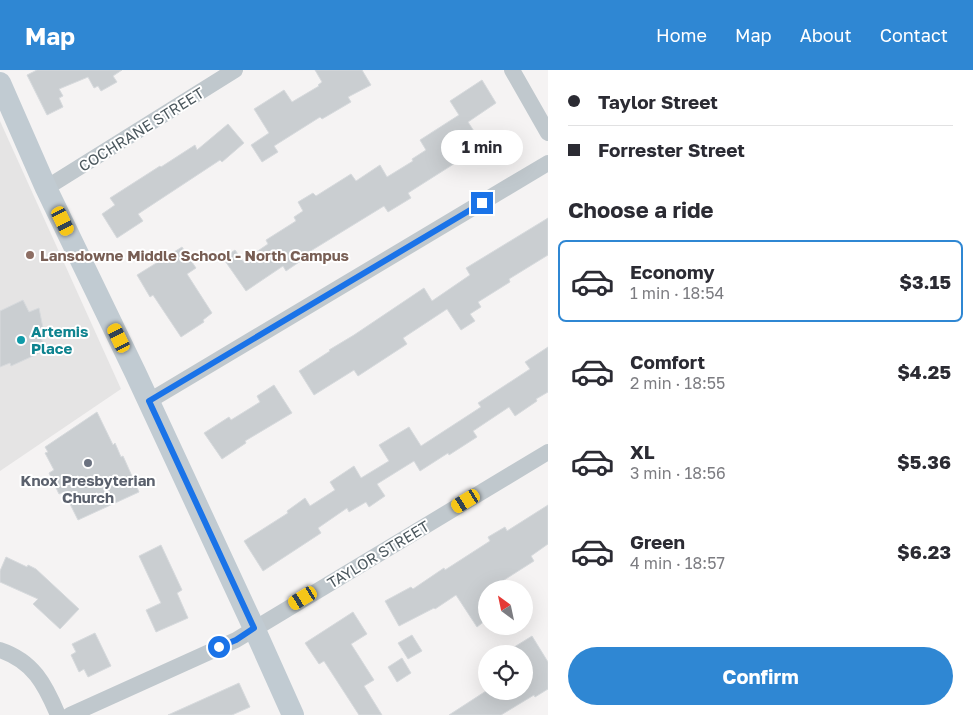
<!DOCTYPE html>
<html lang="en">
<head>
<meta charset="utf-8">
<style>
  body { margin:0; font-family:"Golos Text",sans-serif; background:#f2f2f3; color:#2b2b33; height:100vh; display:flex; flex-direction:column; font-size:19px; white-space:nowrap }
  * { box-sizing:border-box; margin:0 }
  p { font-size:16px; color:#7c7c81 }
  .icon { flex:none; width:28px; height:28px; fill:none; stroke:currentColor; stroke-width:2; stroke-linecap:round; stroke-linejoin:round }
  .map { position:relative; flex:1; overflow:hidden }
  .sheet { display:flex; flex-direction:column; background:#fff; width:425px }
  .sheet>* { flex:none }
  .guide { display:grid; align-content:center; height:110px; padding:0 20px; background:#fff }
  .needle { width:32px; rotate:327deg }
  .buttons { position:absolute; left:478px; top:510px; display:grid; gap:10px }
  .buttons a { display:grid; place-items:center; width:55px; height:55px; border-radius:50%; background:#fff; box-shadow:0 5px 20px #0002; font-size:25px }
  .end { position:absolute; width:22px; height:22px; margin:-11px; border:6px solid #1a73e8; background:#fff; box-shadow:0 0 0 2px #fff }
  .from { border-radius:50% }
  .bubble { position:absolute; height:35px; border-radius:18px; background:#fff; box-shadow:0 5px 20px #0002; font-size:16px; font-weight:700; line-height:35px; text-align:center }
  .car { position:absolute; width:15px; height:30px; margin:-15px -8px; border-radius:6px; box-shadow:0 0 4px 1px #0007; background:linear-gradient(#f5c518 24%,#345 0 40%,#f5c518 0 76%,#345 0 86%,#f5c518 0) }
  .guide b { display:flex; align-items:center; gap:18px; height:48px; font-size:19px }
  .guide b+b { border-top:1px solid #e1e1e2 }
  .guide i { width:12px; height:12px; background:#2b2b33 }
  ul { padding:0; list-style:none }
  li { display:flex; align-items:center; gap:15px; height:82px; margin:0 10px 8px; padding:0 10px; border:2px solid transparent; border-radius:8px }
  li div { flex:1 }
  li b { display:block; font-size:19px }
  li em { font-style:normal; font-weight:700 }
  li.active { border-color:#2f87d3 }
  li>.icon { width:45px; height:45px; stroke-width:1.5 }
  h2 { padding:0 20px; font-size:22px; line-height:60px }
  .action { display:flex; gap:10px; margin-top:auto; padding:10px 20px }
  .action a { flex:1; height:58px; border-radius:30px; background:#2f87d3; color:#fff; font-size:20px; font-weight:700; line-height:58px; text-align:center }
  header { display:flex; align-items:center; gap:30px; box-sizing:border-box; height:70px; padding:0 25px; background:#2f87d3; color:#fff }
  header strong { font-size:24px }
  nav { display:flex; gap:28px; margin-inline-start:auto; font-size:18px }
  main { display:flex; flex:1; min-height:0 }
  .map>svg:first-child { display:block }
  .education { fill:#e5e4e4 }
  .building { fill:#caced1; stroke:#d7dadd }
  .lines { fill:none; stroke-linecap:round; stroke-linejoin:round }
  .minor { stroke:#c0c8cd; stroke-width:16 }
  .secondary { stroke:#c1cbd2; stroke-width:22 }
  .route { stroke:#1a73e8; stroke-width:6 }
  .education-dot { fill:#8d6e63; stroke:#fff; stroke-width:2 }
  .culture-dot { fill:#0f9aa8; stroke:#fff; stroke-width:2 }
  .worship-dot { fill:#6b7280; stroke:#fff; stroke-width:2 }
  .labels { text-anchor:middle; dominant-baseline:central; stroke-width:4; stroke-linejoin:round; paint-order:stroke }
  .street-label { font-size:15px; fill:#4c585e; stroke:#fff }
  .education-label { font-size:15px; font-weight:bold; fill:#785e54; stroke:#fff; text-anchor:start }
  .culture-label { font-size:15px; font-weight:bold; fill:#0d838f; stroke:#fff; text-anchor:start }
  .worship-label { font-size:15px; font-weight:bold; fill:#5b616d; stroke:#fff }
</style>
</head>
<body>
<header>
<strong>Map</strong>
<nav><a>Home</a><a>Map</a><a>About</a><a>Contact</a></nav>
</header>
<main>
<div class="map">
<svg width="548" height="645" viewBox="0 0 548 645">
  <rect width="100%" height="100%" fill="#f5f3f3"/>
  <polygon class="education" points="0,51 121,319 0,401"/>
  <g class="building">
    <polygon points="37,0 122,0 113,6 117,12 101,21 98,16 94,18 88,7 59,19 63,26 59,28 63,37 47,45 27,5"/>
    <polygon points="315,0 362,0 371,15 348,27 351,32 322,49 320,47 274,76 278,82 262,92 251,75 269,63 254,39 284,20 292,32 319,16 318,15 322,12"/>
    <polygon points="482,10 496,33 468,52 481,72 458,86 460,90 408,123 411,128 388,142 384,136 309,182 311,184 286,201 283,196 246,221 223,188 235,180 243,191 268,174 266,170 296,151 294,147 303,141 298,132 313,123 316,126 351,104 356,111 380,95 387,107 413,91 412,89 426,80 420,70 459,45 450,31"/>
    <polygon points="228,54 244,73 222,92 220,90 138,144 143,151 117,168 102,144 115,135 110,128 160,96 161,97 195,75 197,80"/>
    <polygon points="548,148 548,185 509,209 510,212 478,232 481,237 470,244 475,251 461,260 447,239 403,268 407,274 358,306 354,300 314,325 299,301 330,281 329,280 354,265 424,218 432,231 470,205 466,198"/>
    <polygon points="182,177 196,198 187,204 212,243 203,250 204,252 181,267 153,225 150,227 137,205"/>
    <polygon points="23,230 29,242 39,238 43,258 38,261 46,280 11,296 10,293 0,297 0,241"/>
    <polygon points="548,277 548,322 536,329 537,331 515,346 509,337 473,361 477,367 449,385 448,383 420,401 414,391 377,414 385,426 369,437 366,432 349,442 347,438 318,458 321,463 263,501 244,471 288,443 287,441 305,428 310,436 335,420 330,412 354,396 361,408 389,391 379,375 409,357 421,376 481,337 478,333 530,299 525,292"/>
    <polygon points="274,315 292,343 245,371 246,373 222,389 204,363 229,347 231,350 260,332 257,326"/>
    <polygon points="97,342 113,375 115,373 121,387 123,386 139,422 78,450 64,422 59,424 49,403 54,400 45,383 48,382 45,377"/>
    <polygon points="548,435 548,474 531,486 534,491 490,519 486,519 486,521 481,524 486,533 486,550 477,557 456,525 435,539 434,538 399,556 385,531 411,517 413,519 444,498 445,500 490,471 488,467 505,457 507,461"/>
    <polygon points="161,475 182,520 177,523 188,548 156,562 146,540 161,533 139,486"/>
    <polygon points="6,487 27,497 28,495 36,499 79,539 60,559 33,534 38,529 0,512 0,501"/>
    <polygon points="353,542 367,564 351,574 374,610 364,616 382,645 359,645 324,591 319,594 305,573"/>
    <polygon points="95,563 111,596 88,607 84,599 79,602 71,585 76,582 72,574"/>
    <polygon points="412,565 422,581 408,589 398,573"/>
    <polygon points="532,566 548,592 548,619 535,627 534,625 501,645 449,645 486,621 524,621 524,584 503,584"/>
    <polygon points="402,588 411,603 397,612 388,597"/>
    <polygon points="239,613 250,637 232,645 168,645"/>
  </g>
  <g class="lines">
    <g class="minor">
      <polyline points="512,0 548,63"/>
      <polyline points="46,118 235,0"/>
      <polyline points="149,331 548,93"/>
      <path d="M0,580C33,591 45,614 58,645"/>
      <polyline points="70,645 236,570 548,382"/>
    </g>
    <polyline class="secondary" points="0,13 46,118 135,302 254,558 293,645"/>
  </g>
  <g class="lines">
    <polyline class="route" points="219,577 236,570 254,558 149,331 482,133"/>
  </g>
  <circle class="education-dot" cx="30" cy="185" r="5"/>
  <circle class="culture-dot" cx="21" cy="270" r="5"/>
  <circle class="worship-dot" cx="88" cy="393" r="5"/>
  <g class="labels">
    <g class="street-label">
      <text transform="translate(141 59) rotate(-32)">COCHRANE STREET</text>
      <text transform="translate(378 484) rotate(-31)">TAYLOR STREET</text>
    </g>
    <g class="education-label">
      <text x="40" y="185">Lansdowne Middle School - North Campus</text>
    </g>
    <g class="culture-label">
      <text x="31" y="261">Artemis<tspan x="31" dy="17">Place</tspan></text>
    </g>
    <g class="worship-label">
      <text x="88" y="410">Knox Presbyterian<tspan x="88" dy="17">Church</tspan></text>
    </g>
  </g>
</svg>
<div class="buttons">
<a><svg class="needle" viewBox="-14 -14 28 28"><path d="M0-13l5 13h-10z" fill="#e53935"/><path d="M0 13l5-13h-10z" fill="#7c7c81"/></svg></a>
<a><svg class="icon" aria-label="locate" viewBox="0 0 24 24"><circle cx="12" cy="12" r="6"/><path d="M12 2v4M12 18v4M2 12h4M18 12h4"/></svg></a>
</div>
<i class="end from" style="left:219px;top:577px"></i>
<i class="end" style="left:482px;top:133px"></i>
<div class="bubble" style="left:441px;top:60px;width:82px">1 min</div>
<i class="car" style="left:63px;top:151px;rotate:154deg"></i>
<i class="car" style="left:119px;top:268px;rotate:334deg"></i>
<i class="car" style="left:466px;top:431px;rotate:239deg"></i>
<i class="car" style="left:303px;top:528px;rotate:239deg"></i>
</div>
<section class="sheet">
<div class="guide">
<b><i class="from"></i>Taylor Street</b>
<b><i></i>Forrester Street</b>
</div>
<h2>Choose a ride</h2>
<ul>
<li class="active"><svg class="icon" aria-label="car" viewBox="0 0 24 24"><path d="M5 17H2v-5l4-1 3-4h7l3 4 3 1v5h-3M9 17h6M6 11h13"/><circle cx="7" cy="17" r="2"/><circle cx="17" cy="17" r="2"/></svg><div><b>Economy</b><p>1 min · 18:54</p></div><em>$3.15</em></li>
<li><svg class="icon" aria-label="car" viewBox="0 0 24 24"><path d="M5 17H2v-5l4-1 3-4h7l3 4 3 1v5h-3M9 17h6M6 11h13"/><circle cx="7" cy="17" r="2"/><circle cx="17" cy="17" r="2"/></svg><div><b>Comfort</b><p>2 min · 18:55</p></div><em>$4.25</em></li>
<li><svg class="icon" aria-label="car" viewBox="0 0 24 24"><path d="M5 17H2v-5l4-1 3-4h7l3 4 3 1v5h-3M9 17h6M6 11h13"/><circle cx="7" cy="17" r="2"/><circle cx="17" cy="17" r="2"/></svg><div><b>XL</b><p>3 min · 18:56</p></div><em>$5.36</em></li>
<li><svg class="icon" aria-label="car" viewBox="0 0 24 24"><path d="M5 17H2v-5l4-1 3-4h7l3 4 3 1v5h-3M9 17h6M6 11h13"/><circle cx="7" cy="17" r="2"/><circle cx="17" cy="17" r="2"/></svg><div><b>Green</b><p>4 min · 18:57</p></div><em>$6.23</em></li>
</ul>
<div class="action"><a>Confirm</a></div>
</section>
</main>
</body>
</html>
